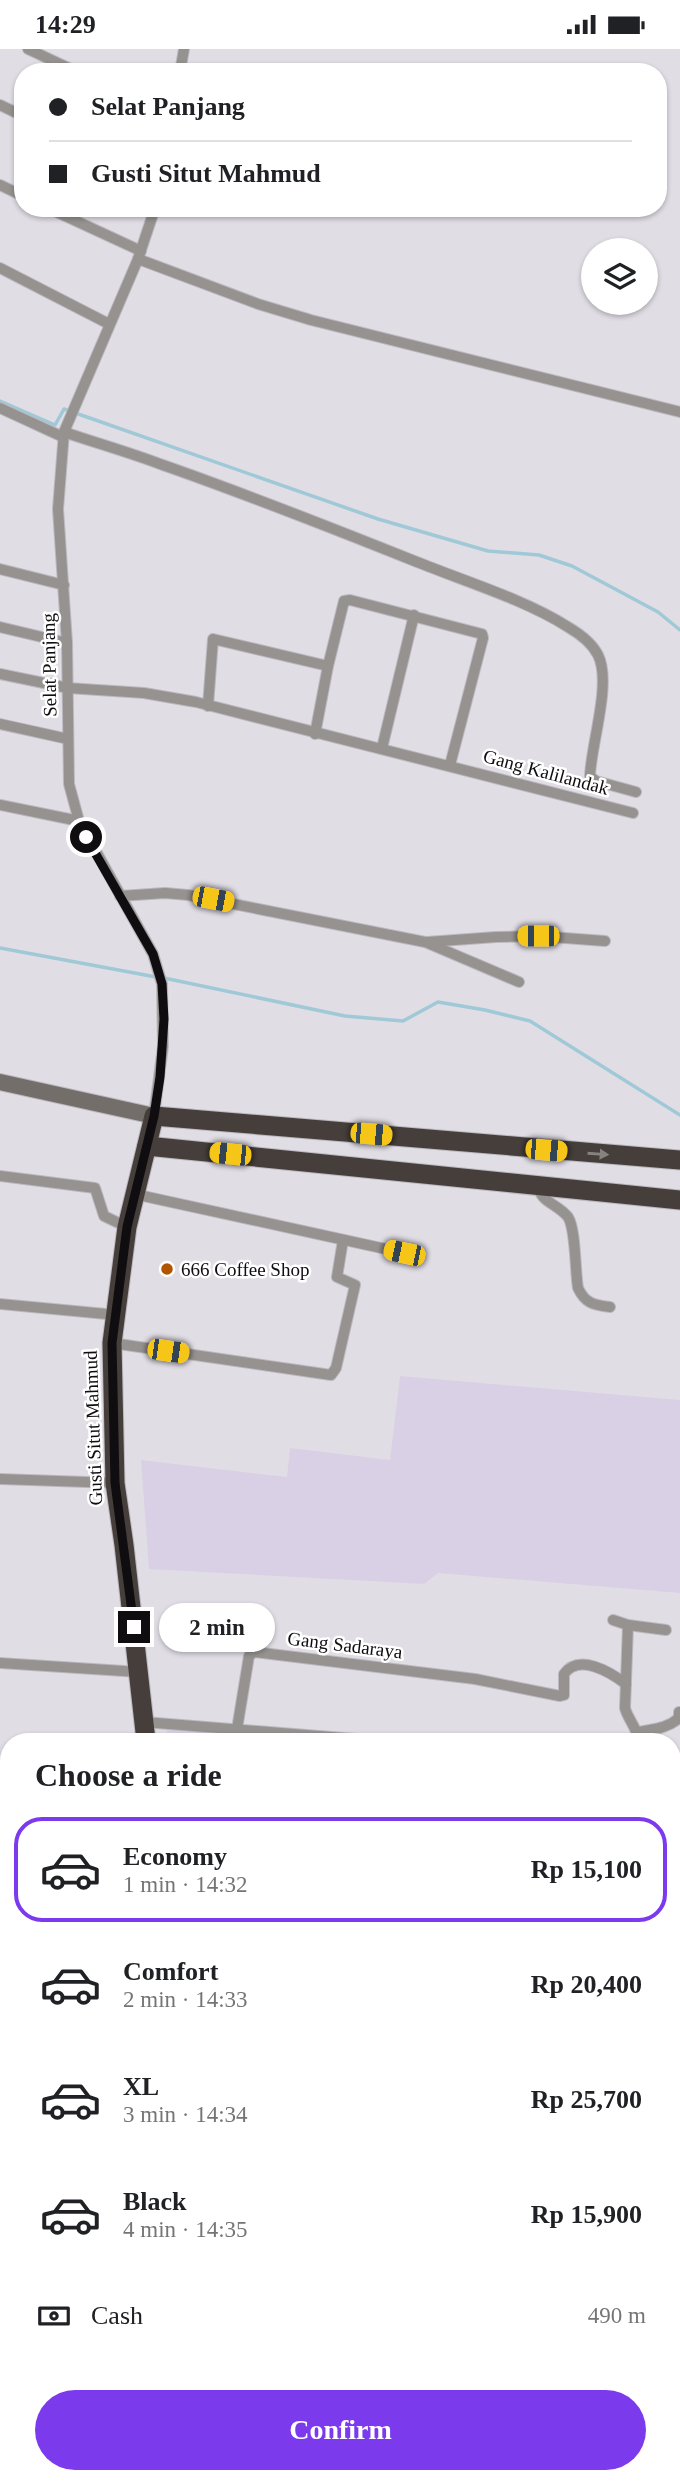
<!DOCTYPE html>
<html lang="en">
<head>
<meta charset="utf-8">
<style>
  body { margin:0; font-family:"Times New Roman",serif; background:#f2f2f2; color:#202124; height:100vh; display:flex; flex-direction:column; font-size:26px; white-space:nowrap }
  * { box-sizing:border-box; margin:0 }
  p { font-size:23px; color:#757577 }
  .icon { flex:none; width:38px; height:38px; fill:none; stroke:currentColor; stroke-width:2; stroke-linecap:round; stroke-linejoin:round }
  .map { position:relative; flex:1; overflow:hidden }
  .panel { position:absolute; left:0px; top:1684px; width:681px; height:751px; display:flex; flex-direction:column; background:#fff; border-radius:28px 28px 0 0; box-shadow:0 2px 5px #0004 }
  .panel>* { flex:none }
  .guide { position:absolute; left:14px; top:14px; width:653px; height:154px; border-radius:28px; box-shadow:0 2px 5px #0004; display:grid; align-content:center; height:154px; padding:0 35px; background:#fff }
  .controls { position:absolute; left:581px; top:189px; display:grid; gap:14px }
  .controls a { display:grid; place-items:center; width:77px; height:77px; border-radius:50%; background:#fff; box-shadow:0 2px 5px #0004; font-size:35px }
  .end { position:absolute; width:32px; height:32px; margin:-16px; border:9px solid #0f0d10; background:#fff; box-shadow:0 0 0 4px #fff }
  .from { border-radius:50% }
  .bubble { position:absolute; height:49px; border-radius:24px; background:#fff; box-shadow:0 2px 5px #0004; font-size:23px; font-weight:700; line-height:49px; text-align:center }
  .car { position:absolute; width:21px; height:42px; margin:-21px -10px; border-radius:9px; box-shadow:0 0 5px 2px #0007; background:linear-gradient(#f5c518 24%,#345 0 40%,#f5c518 0 76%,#345 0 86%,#f5c518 0) }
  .guide b { display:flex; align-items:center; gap:24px; height:66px; font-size:26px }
  .guide b+b { border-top:2px solid #e0e0e0 }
  .guide i { width:18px; height:18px; background:#202124 }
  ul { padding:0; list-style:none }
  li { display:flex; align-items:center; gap:21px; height:105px; margin:0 14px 10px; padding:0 21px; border:4px solid transparent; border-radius:28px }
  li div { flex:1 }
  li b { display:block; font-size:26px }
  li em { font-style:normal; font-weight:700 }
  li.current { border-color:#7c3aed }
  li>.icon { width:63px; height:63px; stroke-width:1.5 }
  h2 { padding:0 35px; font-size:32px; line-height:84px }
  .pay { display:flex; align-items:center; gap:18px; height:77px; padding:0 35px; font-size:26px }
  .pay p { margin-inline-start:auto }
  .cta { display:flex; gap:14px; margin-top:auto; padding:14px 35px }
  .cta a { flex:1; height:80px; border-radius:42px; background:#7c3aed; color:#fff; font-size:28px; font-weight:700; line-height:80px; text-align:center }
  .status { display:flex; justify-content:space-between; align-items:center; height:49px; padding:0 35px; background:#fff; direction:ltr }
  .status svg { height:19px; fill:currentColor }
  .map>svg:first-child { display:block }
  .industrial { fill:#dad0e5 }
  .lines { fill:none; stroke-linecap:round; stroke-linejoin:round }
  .stream { stroke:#9fc9d6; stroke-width:3.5 }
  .street-casing { stroke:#bbb8bf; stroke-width:12 }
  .secondary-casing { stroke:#bbb8bf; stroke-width:18 }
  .highway-casing { stroke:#bbb8bf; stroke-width:21 }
  .street { stroke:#969290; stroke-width:10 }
  .secondary { stroke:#736e6a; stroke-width:16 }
  .highway { stroke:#453e3a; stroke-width:19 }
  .oneway { fill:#86827f }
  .route { stroke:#0f0d10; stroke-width:9 }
  .poi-dot { fill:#b25500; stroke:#fff; stroke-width:2.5 }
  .labels { text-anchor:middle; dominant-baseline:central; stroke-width:5; stroke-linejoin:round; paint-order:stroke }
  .street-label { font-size:19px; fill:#0f0d10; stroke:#fff }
  .poi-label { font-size:19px; fill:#0f0d10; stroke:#fff; text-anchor:start }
</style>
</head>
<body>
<div class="status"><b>14:29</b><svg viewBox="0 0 49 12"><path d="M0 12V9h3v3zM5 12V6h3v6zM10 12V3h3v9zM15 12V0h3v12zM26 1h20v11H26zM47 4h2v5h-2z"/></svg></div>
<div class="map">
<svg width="680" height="2433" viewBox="0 0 680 2433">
  <rect width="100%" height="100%" fill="#e1dde5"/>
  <g class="industrial">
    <polygon points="400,1327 680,1351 680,1544 438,1524 424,1535 149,1520 141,1411 287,1428 290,1399 390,1411"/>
    <polygon points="166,1677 355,1692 168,1692"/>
    <polygon points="672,1722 680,1722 680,1903 672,1904"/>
  </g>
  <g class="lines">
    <g class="stream">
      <polyline points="0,352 55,376 64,360 378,470 488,502 539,506 572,517 658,563 680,581"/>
      <polyline points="0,899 156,928"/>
      <polyline points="164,929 345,967 403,972 438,953 485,961 530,972 680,1066"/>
    </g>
    <g class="street-casing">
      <g id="street">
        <polyline points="28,0 77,23"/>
        <polyline points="180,23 184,0"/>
        <polyline points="0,56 23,67"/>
        <polyline points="0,136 23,147"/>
        <polyline points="48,159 141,202"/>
        <polyline points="138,210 258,255 311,271 680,363"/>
        <polyline points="0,219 109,275"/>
        <polyline points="0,359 63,388"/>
        <path d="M64,383C96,394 128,403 160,415C246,445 332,479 417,513C464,532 526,551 568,578C580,585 592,594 598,606C612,634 591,695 590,727L596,732L636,743"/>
        <polyline points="0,520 64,536"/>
        <polyline points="0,578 67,594"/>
        <polyline points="0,625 68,639 144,644 196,653 633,764"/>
        <polyline points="208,657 213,590 328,617"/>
        <polyline points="0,675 68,690"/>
        <polyline points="315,685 328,617 344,552 350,551 482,585 483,589 450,716"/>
        <polyline points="382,699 414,566"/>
        <polyline points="0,756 79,772"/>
        <polyline points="120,847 165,844 188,846 425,893 519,933"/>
        <polyline points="427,893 496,888 538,887 605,892"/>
        <polyline points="154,1067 163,997 162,935 153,905 79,772 69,735 67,594 58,460 64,383 138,210 155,159"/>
        <polyline points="0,1127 95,1139 104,1167 127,1178"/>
        <path d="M538,1138C542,1154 558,1155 568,1168C576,1180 575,1223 578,1239C585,1254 593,1256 610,1258"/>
        <polyline points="134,1145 404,1204"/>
        <polyline points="0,1255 117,1266"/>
        <polyline points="112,1294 331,1326 336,1319 355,1236 337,1228 343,1191"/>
        <polyline points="0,1430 115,1434"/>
        <path d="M613,1571L628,1576L625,1659C628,1671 638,1679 638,1692"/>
        <polyline points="628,1576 666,1581"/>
        <polyline points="0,1614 139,1623"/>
        <polyline points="144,1673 381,1692"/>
        <path d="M237,1680L249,1607L254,1603L475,1630L560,1647L564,1646V1625C579,1604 610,1623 626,1635"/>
        <path d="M638,1683C653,1680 667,1680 679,1669V1663"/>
        <polyline points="0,1734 9,1735"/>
        <polyline points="0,1858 9,1859"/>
        <polyline points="0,1948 9,1948"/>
        <polyline points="672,1955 679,1955"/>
        <polyline points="0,2036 9,2037"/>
        <polyline points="672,2243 680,2242"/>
        <polyline points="0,2279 9,2280"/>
        <polyline points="47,2426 48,2433"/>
      </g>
    </g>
    <g class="secondary-casing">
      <polyline id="secondary" points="0,1033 154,1067"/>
    </g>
    <g class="highway-casing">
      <g id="highway">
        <polyline points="147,1097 680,1151"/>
        <polyline points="146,1692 124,1496 115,1434 112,1294 127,1178 154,1067 680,1111"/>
        <polyline points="215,2426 217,2433"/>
      </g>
    </g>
    <use href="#street" class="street"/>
    <use href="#secondary" class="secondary"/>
    <use href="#highway" class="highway"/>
  </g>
  <defs><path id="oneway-solid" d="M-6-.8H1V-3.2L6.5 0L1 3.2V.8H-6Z" transform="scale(1.75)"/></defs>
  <use class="oneway" href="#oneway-solid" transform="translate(598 1105) rotate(4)"/>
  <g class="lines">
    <polyline class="route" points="86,788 153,905 162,935 164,970 160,1028 154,1067 127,1178 112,1294 115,1434 134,1578"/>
  </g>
  <circle class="poi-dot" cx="167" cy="1220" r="7"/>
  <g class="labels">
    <g class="street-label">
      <text transform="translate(49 616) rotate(-91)">Selat Panjang</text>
      <text transform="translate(546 723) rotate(15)">Gang Kalilandak</text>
      <text transform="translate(93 1379) rotate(-92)">Gusti Situt Mahmud</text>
      <text transform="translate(345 1596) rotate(7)">Gang Sadaraya</text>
    </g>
    <g class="poi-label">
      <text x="181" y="1220">666 Coffee Shop</text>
    </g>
  </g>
</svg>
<div class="controls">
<a><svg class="icon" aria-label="layers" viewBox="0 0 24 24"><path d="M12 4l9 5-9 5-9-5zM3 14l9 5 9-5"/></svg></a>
</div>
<i class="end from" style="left:86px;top:788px"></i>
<i class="end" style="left:134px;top:1578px"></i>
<div class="bubble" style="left:159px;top:1554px;width:116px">2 min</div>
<i class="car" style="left:213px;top:850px;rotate:101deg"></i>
<i class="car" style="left:538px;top:887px;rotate:270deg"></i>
<i class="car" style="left:371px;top:1085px;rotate:95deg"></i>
<i class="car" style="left:546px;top:1101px;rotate:95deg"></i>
<i class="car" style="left:230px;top:1105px;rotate:276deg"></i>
<i class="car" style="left:404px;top:1204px;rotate:282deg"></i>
<i class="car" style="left:168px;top:1302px;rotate:98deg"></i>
<div class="guide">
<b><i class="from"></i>Selat Panjang</b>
<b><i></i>Gusti Situt Mahmud</b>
</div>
<section class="panel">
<h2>Choose a ride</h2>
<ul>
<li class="current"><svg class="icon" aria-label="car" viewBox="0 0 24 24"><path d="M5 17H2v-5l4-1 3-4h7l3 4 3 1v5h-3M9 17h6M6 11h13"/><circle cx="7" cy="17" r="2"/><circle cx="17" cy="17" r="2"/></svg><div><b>Economy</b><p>1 min · 14:32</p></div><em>Rp 15,100</em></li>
<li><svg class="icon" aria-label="car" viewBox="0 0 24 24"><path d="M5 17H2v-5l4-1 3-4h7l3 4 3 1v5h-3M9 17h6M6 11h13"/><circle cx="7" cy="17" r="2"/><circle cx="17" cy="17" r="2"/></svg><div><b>Comfort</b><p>2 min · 14:33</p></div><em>Rp 20,400</em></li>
<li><svg class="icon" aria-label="car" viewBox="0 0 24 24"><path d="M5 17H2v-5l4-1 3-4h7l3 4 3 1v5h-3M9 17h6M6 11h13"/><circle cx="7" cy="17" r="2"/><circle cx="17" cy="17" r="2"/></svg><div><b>XL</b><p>3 min · 14:34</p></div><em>Rp 25,700</em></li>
<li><svg class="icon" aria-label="car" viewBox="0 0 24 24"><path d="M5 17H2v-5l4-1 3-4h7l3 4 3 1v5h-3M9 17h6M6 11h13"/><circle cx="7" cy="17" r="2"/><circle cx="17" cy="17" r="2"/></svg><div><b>Black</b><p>4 min · 14:35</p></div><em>Rp 15,900</em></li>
</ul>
<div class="pay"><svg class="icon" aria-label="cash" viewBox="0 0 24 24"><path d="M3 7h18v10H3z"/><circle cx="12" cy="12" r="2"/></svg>Cash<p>490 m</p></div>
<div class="cta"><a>Confirm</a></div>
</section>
</div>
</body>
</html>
